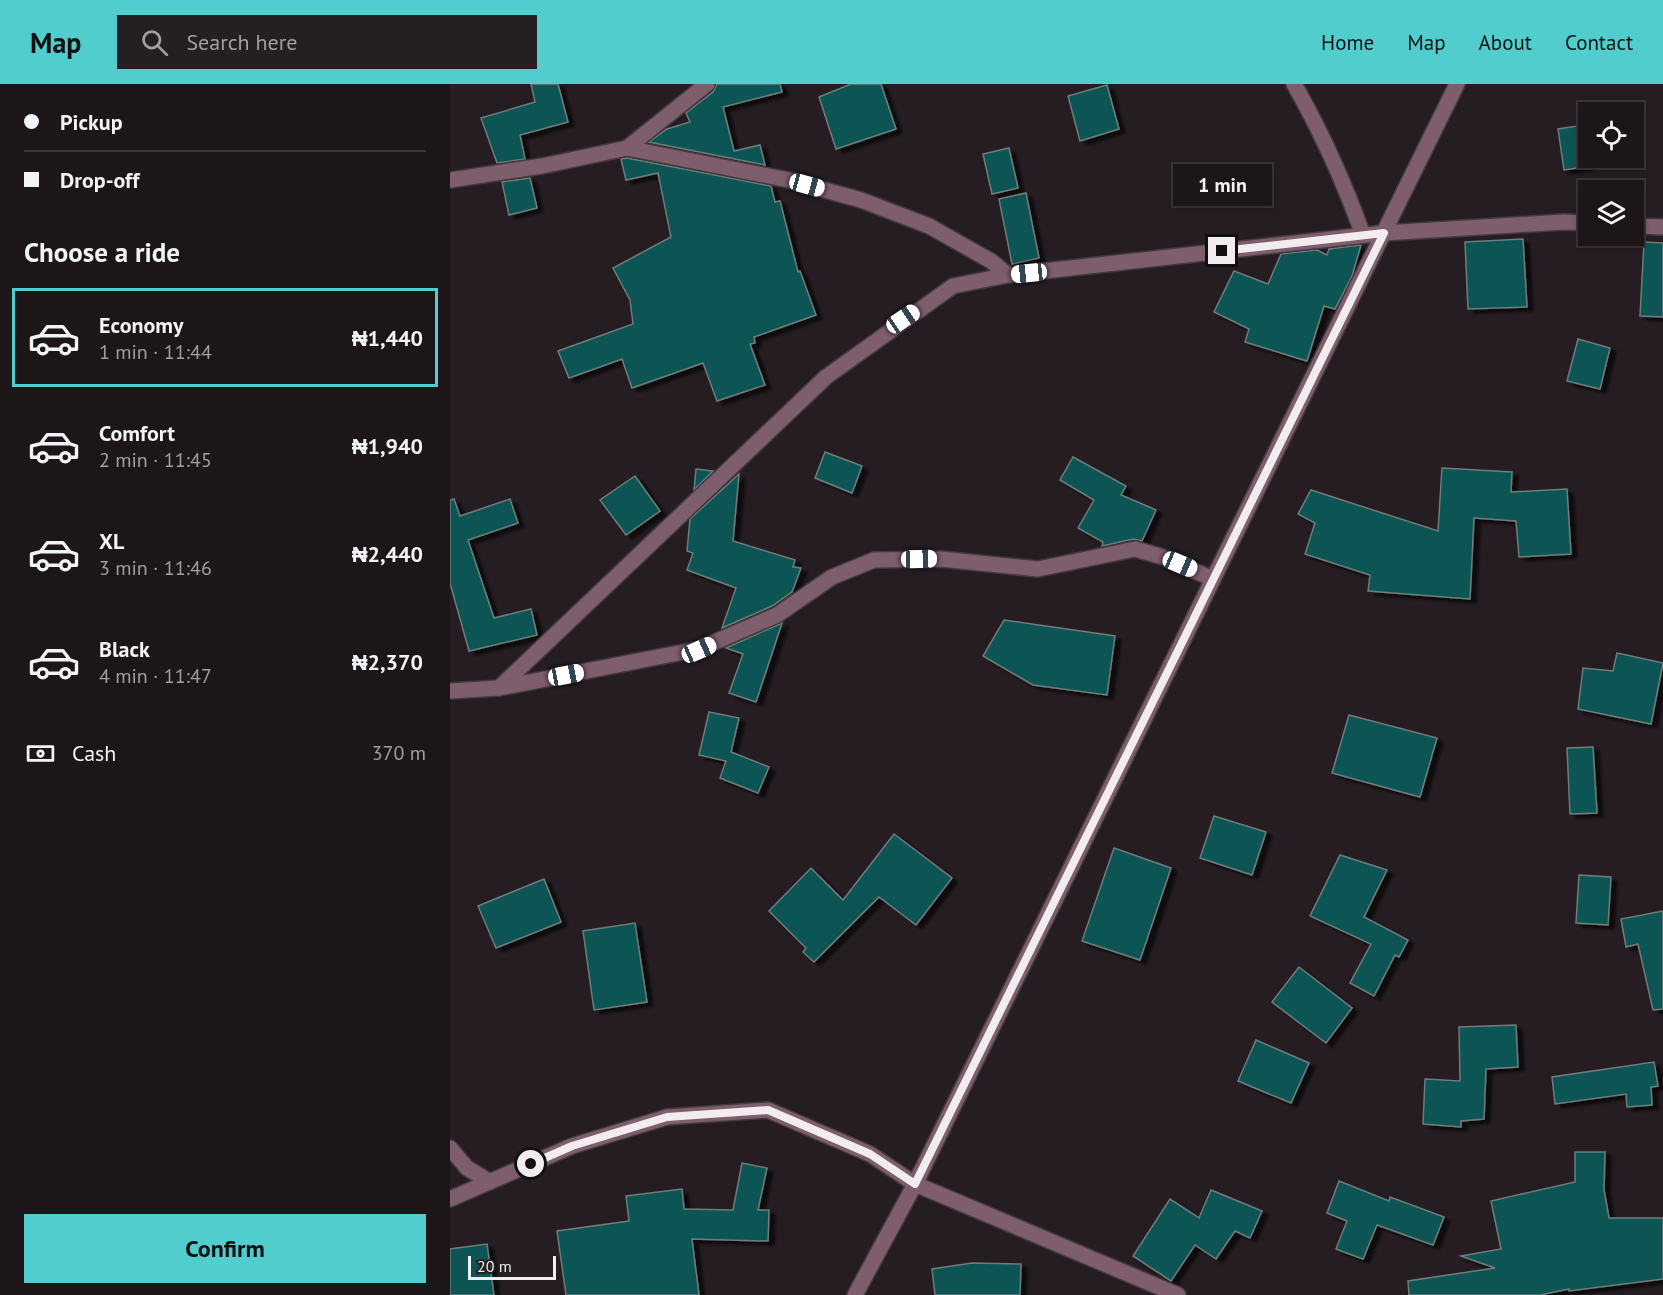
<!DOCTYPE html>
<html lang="en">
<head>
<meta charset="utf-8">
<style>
  body { margin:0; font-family:"PT Sans",sans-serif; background:#251f22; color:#f1f3f6; height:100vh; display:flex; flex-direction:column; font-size:22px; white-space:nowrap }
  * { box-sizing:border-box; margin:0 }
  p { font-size:20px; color:#a09fa2 }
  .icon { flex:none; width:33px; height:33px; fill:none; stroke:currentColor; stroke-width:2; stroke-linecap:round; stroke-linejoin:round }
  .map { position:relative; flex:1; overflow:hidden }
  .details { display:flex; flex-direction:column; background:#1c1619; width:450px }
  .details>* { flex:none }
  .banner { display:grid; align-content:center; height:132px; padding:0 24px; background:#1c1619 }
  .fabs { position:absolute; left:1128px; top:18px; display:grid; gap:12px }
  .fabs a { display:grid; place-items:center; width:66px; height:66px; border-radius:0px; background:#1c1619; box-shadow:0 3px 9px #0003,0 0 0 2px #3a3538; font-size:30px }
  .scale { position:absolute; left:18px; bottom:15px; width:88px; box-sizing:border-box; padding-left:6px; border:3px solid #f2ecef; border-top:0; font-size:16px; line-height:21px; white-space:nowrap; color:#f2ecef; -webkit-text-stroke:4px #251d21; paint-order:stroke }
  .end { position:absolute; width:27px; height:27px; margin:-14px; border:8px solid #f2ecef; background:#111; box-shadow:0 0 0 3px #111 }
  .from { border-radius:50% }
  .bubble { position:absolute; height:42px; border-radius:0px; background:#1c1619; box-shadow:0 3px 9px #0003,0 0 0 2px #3a3538; font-size:20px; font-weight:700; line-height:42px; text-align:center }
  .car { position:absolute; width:18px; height:36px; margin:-18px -9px; border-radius:8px; box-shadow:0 0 4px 2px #0007; background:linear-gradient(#fff 24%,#345 0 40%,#fff 0 76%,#345 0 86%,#fff 0) }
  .banner b { display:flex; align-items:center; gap:21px; height:57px; font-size:22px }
  .banner b+b { border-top:2px solid #3a3538 }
  .banner i { width:15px; height:15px; background:#f1f3f6 }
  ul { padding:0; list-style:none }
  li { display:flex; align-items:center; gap:18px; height:99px; margin:0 12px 9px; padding:0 12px; border:3px solid transparent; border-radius:0px }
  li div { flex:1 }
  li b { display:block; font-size:22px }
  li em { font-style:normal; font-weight:700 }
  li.on { border-color:#52cdcd }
  li>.icon { width:54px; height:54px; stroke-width:1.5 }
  h2 { padding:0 24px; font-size:27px; line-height:72px }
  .pay { display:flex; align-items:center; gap:15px; height:66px; padding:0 24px; font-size:22px }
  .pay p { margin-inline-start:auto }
  .cta { display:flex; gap:12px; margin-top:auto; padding:12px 24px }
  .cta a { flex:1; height:69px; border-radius:0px; background:#52cdcd; color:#111; font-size:24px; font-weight:700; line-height:69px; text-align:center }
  header { display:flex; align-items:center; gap:36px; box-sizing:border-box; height:84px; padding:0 30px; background:#52cdcd; color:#111 }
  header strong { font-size:28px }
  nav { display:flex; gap:33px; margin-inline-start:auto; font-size:21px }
  .search { width:420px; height:54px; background:#251f22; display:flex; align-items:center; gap:15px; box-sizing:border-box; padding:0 21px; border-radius:0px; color:#a09fa2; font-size:22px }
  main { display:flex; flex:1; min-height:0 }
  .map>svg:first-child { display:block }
  .building { fill:#0a5455; stroke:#6f7c7c; stroke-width:1.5; filter:url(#shadow) }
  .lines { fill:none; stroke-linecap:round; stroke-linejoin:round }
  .minor-casing { stroke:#423a3e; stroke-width:18 }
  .minor { stroke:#7e5d6d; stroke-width:15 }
  .route { stroke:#f2ecef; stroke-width:8 }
</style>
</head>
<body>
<header>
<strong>Map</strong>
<div class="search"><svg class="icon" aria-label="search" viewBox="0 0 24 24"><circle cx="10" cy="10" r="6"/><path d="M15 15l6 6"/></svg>Search here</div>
<nav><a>Home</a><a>Map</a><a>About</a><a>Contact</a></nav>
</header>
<main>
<section class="details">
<div class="banner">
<b><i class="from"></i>Pickup</b>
<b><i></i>Drop-off</b>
</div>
<h2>Choose a ride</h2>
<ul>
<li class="on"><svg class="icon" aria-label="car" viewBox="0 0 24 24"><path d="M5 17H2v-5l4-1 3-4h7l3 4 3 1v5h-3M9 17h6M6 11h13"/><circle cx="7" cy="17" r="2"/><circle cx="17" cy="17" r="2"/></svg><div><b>Economy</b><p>1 min · 11:44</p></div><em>₦1,440</em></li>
<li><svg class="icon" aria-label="car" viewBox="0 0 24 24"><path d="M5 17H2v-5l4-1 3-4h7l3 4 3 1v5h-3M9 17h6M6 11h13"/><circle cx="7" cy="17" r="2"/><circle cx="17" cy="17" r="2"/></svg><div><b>Comfort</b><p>2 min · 11:45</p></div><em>₦1,940</em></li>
<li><svg class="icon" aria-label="car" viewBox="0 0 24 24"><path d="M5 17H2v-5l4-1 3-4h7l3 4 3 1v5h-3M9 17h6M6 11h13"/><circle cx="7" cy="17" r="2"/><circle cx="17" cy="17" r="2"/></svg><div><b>XL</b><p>3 min · 11:46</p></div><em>₦2,440</em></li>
<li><svg class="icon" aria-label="car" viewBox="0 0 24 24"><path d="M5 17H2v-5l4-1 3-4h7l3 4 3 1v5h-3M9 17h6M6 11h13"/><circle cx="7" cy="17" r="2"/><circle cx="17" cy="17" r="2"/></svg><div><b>Black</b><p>4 min · 11:47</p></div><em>₦2,370</em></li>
</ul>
<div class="pay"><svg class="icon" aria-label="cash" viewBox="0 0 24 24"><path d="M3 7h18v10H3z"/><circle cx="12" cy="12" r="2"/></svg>Cash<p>370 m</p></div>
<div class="cta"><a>Confirm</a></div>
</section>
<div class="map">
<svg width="1213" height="1211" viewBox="0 0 1213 1211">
  <defs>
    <filter id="shadow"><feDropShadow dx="6" dy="4" stdDeviation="1.5" flood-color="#0009"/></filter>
  </defs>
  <rect width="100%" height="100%" fill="#251d21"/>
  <g class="building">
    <polygon points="81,0 108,0 118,38 70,51 75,75 47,79 31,34 85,18"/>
    <polygon points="267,0 330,0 332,8 273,23 284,67 310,61 315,81 199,58 217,45 240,38 236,29 263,8"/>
    <polygon points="401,0 431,0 446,45 386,65 369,13"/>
    <polygon points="657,1 669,45 630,57 618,12"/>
    <polygon points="1134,41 1140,82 1114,86 1108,45"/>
    <polygon points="559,64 568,104 542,110 533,70"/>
    <polygon points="177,74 321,102 325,118 330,117 348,188 350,187 366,231 304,253 305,259 300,260 315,301 267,317 253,279 182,304 172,275 119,294 108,267 183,240 180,216 163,184 221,153 208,89 176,96 171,75"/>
    <polygon points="80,94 87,124 59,131 52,98"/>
    <polygon points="576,109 589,174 562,180 549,115"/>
    <polygon points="1073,155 1077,223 1018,225 1015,158"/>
    <polygon points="1194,158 1213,159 1213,233 1190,232"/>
    <polygon points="911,161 902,192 885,225 874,222 857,277 795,258 799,245 764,228 784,187 818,200 831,170 867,166 877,171 879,165"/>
    <polygon points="1128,255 1160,264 1150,305 1117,297"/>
    <polygon points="375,368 412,382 402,409 365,394"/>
    <polygon points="623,373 676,402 671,411 706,426 692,457 683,455 652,462 653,458 628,444 644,416 610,396"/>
    <polygon points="992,384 1062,388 1061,408 1117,405 1121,470 1069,473 1066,437 1024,434 1020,515 918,507 920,491 855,470 865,439 848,430 861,406 988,447"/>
    <polygon points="246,385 263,387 244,406"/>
    <polygon points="289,390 283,457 345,476 343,483 351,484 342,508 322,522 272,544 286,504 237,486 243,469 237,467 240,435"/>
    <polygon points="185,392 210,427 176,451 150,416"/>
    <polygon points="4,415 10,432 60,415 68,439 18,456 44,534 81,525 87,551 19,567 0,499 0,416"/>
    <polygon points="554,536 665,552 657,611 583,601 533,572"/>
    <polygon points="332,539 306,618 279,609 293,570 276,564"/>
    <polygon points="1167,569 1213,579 1201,640 1128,625 1133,584 1163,587"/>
    <polygon points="259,628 289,634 281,668 319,683 308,709 270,694 276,677 249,671"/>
    <polygon points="899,631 987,654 970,713 882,689"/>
    <polygon points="1143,663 1147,729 1120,730 1117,664"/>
    <polygon points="764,732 816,748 802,791 750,774"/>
    <polygon points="444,750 502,794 466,841 429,813 364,878 353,868 356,864 319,827 361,784 393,816"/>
    <polygon points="664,764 721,784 690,876 632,857"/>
    <polygon points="890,771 937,786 914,833 958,856 949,873 945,871 924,912 900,899 921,860 860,832"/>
    <polygon points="1129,791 1161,793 1158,841 1126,839"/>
    <polygon points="94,795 111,838 46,864 28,822"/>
    <polygon points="1213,827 1213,925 1203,926 1188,860 1176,863 1171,835"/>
    <polygon points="185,839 197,918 144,926 133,847"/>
    <polygon points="849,883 902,924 876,959 822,918"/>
    <polygon points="1066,941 1068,983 1036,985 1034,1035 1011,1037 1011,1043 973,1040 975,995 1010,997 1009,943"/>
    <polygon points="806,956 859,979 841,1019 788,997"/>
    <polygon points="1204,978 1208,1002 1201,1003 1202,1021 1177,1023 1176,1010 1105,1020 1102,993"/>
    <polygon points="1125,1068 1155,1068 1154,1106 1159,1134 1213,1134 1213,1195 1119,1207 1119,1205 1090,1211 959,1211 958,1197 1045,1184 1011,1172 1051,1165 1041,1117 1125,1098"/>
    <polygon points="292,1079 317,1084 308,1126 319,1126 318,1157 242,1155 249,1211 116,1211 107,1147 179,1137 176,1112 232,1105 234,1125 283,1126"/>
    <polygon points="889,1097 939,1117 940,1113 994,1133 983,1161 927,1141 913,1175 886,1165 897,1137 877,1129"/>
    <polygon points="761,1106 812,1127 800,1154 785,1147 766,1175 745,1161 721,1197 683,1172 720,1115 749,1134"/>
    <polygon points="37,1160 44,1211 0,1211 0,1165"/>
    <polygon points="522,1179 571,1180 570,1211 485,1211 482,1185"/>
  </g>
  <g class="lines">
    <g class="minor-casing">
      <g id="minor">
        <path d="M844,0C872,49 894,98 913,151"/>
        <polyline points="177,64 257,0"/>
        <polyline points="0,96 92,82 177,64 339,96 411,116 479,142 541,177 558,191"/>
        <polyline points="1184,142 1213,143"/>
        <polyline points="49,604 376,293 503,202 558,191 934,149 1113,138 1138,139"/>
        <polyline points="0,607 49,604 249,565 327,531 382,493 424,476 491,475 588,485 685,465 713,473 763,495"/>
        <polyline points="0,1064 17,1084 40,1098"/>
        <polyline points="0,1115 122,1062 217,1033 318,1026 420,1070 465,1100 728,1211"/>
        <polyline points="405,1211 465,1100 1007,0"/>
      </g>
    </g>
    <use href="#minor" class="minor"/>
  </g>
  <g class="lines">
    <polyline class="route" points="81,1080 122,1062 217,1033 318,1026 420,1070 465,1100 934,149 772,167"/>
  </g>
</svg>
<div class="fabs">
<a><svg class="icon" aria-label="locate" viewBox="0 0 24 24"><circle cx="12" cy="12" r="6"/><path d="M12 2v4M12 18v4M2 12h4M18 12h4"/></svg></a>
<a><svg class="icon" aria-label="layers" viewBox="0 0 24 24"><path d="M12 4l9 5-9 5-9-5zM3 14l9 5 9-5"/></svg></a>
</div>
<div class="scale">20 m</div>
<i class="end from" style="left:81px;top:1080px"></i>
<i class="end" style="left:772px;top:167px"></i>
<div class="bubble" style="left:723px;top:80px;width:99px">1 min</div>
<i class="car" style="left:357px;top:101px;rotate:105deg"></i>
<i class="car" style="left:579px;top:189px;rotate:264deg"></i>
<i class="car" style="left:453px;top:235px;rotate:56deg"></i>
<i class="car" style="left:469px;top:475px;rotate:89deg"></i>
<i class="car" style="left:730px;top:480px;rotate:113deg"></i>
<i class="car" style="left:249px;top:566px;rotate:66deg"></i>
<i class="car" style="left:116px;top:591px;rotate:79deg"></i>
</div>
</main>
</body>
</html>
